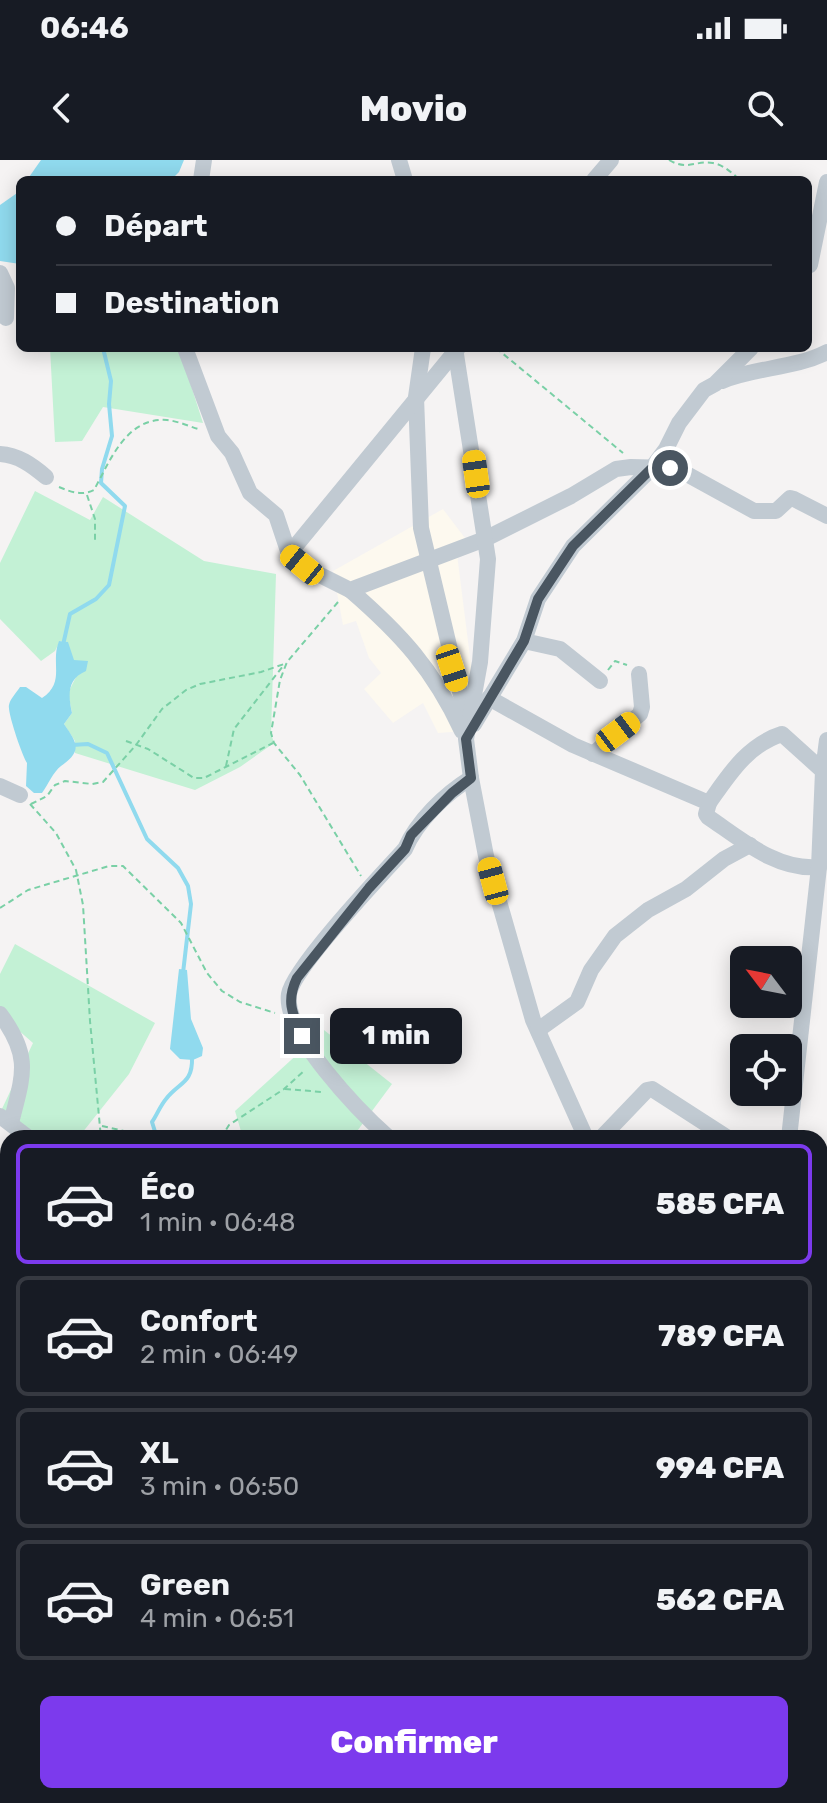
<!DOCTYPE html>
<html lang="fr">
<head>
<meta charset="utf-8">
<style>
  body { margin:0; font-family:Rubik,sans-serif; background:#242831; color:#f1f3f6; height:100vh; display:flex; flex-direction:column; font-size:30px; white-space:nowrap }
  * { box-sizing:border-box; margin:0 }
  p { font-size:26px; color:#9ea1a6 }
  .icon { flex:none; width:44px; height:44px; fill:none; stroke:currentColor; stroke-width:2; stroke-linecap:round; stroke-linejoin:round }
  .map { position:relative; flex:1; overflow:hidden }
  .side { position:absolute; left:0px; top:970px; width:828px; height:674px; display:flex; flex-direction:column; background:#171b24; border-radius:24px 24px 0 0; box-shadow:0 4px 20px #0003 }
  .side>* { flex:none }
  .hud { position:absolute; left:16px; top:16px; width:796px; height:176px; border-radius:12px; box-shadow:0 4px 20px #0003; display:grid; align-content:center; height:176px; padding:0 40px; background:#171b24 }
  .needle { width:52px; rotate:302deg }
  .fabs { position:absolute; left:730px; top:786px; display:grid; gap:16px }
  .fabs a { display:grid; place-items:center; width:72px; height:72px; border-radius:12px; background:#171b24; box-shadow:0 4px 20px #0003; font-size:40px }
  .end { position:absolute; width:36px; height:36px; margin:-18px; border:10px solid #4a5661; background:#fff; box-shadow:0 0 0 4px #fff }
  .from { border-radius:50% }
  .bubble { position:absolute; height:56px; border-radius:12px; background:#171b24; box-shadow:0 4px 20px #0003; font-size:26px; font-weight:800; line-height:56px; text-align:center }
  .car { position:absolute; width:24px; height:48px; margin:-24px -12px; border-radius:10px; box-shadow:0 0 6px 2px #0007; background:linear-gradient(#f5c518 24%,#345 0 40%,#f5c518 0 76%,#345 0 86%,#f5c518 0) }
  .hud b { display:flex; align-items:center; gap:28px; height:76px; font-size:30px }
  .hud b+b { border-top:2px solid #363941 }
  .hud i { width:20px; height:20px; background:#f1f3f6 }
  ul { padding:14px 0 0; list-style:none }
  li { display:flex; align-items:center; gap:24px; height:120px; margin:0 16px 12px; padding:0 24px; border:4px solid #363941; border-radius:12px }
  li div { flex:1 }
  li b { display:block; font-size:30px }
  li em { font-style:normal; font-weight:800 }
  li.active { border-color:#7c3aed }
  li>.icon { width:72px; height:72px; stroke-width:1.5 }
  .action { display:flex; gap:16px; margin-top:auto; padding:16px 40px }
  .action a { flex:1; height:92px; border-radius:12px; background:#7c3aed; color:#fff; font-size:32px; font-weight:800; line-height:92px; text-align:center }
  .status { display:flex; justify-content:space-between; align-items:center; height:56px; padding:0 40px; background:#171b24; direction:ltr }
  .status svg { height:22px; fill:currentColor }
  header { display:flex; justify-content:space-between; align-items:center; height:104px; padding:0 40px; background:#171b24; font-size:36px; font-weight:800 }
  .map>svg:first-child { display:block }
  .commercial { fill:#fdf9ef }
  .green { fill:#c3f1d5 }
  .water { fill:#90daee }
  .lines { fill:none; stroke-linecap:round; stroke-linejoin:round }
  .stream { stroke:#90daee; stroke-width:4 }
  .path { stroke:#7ad0a6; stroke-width:2; stroke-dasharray:6 4; stroke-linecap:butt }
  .street { stroke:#c1cad2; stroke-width:16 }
  .route { stroke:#4a5661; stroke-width:10 }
</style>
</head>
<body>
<div class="status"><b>06:46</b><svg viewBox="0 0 49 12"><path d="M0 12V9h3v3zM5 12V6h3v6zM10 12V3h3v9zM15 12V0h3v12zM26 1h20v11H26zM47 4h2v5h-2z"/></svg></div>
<header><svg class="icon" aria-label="back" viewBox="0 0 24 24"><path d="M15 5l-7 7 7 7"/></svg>Movio<svg class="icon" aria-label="search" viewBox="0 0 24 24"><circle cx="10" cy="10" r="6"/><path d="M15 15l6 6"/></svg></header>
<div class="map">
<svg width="827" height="1643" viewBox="0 0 827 1643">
  <rect width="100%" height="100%" fill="#f5f3f3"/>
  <polygon class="commercial" points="443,349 471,386 457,394 472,513 454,523 464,571 438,573 423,543 393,563 364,529 381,513 369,498 356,461 343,465 333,411"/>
  <g class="green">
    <polygon points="50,188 179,188 203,263 103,247 82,281 55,282"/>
    <polygon points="35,331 90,360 103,337 204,401 276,414 271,573 274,583 240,607 195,630 75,593 75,581 64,564 72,553 68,533 77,515 67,482 60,481 55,491 41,501 0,459 0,403"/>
    <polygon points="15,784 155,863 129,914 78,978 17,978 0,953 33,883 0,854 0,814"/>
    <polygon points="324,870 392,924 352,978 243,978 235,951"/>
    <polygon points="0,1514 8,1517 8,1636 145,1636 153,1643 0,1643"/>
    <polygon points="244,1636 294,1636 300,1643 244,1643"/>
    <polygon points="451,1636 526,1636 535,1642 446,1643"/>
  </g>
  <g class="water">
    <polygon points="41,0 184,0 179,12 171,20 27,20"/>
    <polygon points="20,31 20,104 0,101 0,45"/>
    <path d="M59,481L68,482L74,500L88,501L86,511C67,519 68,535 72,553L64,564C78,584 82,591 61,606C53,612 48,625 42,633H34L26,626L27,603C23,598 7,552 9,545C10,539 17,532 20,527H26L42,538C66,522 50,503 59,481Z"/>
    <polygon points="179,809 187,810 191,859 203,888 202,896 193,900 180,899 170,889"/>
  </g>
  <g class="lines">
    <g class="stream">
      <polyline points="63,485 70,454 96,439 109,425 125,346 101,323 102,309 112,276 109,244 111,221 103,188"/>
      <polyline points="72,585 88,584 107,593 147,679 178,708 188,726 191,744 183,813"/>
      <path d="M157,978L152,962C157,955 160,946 166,939C179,922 193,924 192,897"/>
      <polyline points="170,1643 170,1636"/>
    </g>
    <g class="path">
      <path d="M669,0C687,11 696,0 713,3C724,5 732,13 740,20"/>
      <polyline points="496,188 623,293"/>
      <path d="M59,327C71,332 82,336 94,330C110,301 126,257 167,260C177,261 189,266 198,269"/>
      <polyline points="87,335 95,359 95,381"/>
      <polyline points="338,442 287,502 280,520 271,573 274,583 300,615 361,716"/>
      <polyline points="608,510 615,501 627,505"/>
      <polyline points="126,581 148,589 194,618 204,618 273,583"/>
      <polyline points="226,606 234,569 283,506"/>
      <polyline points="30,644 56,673 76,710 83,745 90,861 101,978"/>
      <polyline points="31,644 47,636 55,625 65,621 92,624 103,622 136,585 162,549 186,530 200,524 261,512 287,503"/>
      <polyline points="0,748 28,730 109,706 123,706 181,763 207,813 222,831 240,842 275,853"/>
      <polyline points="285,929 322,932"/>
      <polyline points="102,966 133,973 137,978"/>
      <polyline points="221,978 229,965 284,929 305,910"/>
      <polyline points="820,1150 827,1142"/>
      <polyline points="0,1188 8,1188"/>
      <polyline points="820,1188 827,1193"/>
      <polyline points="0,1423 8,1419"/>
    </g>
    <g class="street">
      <polyline points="399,0 405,20"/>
      <polyline points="201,20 204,0"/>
      <polyline points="594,20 611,0"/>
      <polyline points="810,105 827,22"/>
      <polyline points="0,113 7,128 6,158"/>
      <polyline points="185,188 218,276 232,293 250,333 276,355 289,394 318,414 350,430 485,379 571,336 616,309 631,307 670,308 683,312 754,351 776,351 790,338 794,339 827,356"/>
      <polyline points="423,188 416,237 421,368 467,561"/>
      <polyline points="455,188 488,399 480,502 466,579 471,618 486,696 533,860 586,978"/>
      <path d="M722,221C756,207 794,209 827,192"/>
      <path d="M0,294C18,295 32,305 46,317"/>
      <polyline points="289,394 458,188"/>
      <path d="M350,430C401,474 433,509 462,571"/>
      <polyline points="524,481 560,489 600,521"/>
      <path d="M489,538L573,585L709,643L706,654L708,657C742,680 777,711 819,707"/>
      <polyline points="474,564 524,481 538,439 573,386 651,309 666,289 679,263 704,230 715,224 751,188"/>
      <polyline points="593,594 640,554 642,547 639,514"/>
      <polyline points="823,611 827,580"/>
      <polyline points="0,626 20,635"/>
      <path d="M709,643C728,616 747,585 782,574L823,611L819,707L789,978"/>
      <path d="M0,854C32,897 23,915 11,963"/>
      <polyline points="538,870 577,842 591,810 615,776 648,750 686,729 724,699 750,685"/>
      <polyline points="0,956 29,978"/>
      <path d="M389,978C361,953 283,874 289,834C293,808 383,713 405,689C417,661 445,634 471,618"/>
      <polyline points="601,978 647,930 652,929 728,978"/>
      <polyline points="0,1137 8,1127"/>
      <polyline points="820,1619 827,1615"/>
      <polyline points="544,1636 544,1643"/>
      <polyline points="687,1636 695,1643"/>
      <polyline points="780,1643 790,1636"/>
    </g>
  </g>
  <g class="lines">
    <path class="route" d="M302,876C292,853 286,841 297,818L369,728L405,689L411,675L452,633L471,618L466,579L524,481L538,439L573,386L651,309L670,308"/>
  </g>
</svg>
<div class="fabs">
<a><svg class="needle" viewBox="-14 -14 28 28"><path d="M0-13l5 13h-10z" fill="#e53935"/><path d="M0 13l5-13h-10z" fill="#9ea1a6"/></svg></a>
<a><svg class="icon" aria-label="locate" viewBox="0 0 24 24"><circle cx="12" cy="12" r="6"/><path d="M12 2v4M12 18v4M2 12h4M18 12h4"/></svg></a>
</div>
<i class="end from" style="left:670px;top:308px"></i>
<i class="end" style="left:302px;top:876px"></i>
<div class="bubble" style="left:330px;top:848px;width:132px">1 min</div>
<i class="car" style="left:476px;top:314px;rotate:352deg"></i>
<i class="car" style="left:302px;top:405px;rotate:309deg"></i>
<i class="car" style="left:452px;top:508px;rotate:162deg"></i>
<i class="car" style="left:618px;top:572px;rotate:53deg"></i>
<i class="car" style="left:493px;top:721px;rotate:345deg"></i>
<div class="hud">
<b><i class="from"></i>Départ</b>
<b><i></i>Destination</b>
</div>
<section class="side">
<ul>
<li class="active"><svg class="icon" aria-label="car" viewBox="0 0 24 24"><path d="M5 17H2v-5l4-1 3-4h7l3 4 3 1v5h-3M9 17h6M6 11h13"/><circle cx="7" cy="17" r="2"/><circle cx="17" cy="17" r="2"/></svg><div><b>Éco</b><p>1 min · 06:48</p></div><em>585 CFA</em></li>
<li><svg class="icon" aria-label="car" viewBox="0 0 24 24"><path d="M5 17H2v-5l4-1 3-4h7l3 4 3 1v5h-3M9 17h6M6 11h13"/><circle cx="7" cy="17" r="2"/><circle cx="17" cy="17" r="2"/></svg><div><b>Confort</b><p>2 min · 06:49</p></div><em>789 CFA</em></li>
<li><svg class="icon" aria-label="car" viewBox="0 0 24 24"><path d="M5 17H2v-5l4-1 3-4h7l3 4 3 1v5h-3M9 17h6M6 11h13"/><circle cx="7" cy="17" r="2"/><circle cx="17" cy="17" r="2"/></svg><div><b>XL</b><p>3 min · 06:50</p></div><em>994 CFA</em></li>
<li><svg class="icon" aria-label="car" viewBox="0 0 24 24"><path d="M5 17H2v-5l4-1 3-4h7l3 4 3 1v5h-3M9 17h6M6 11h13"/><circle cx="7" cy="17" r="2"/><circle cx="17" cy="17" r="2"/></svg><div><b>Green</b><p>4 min · 06:51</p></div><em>562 CFA</em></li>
</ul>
<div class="action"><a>Confirmer</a></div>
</section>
</div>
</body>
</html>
